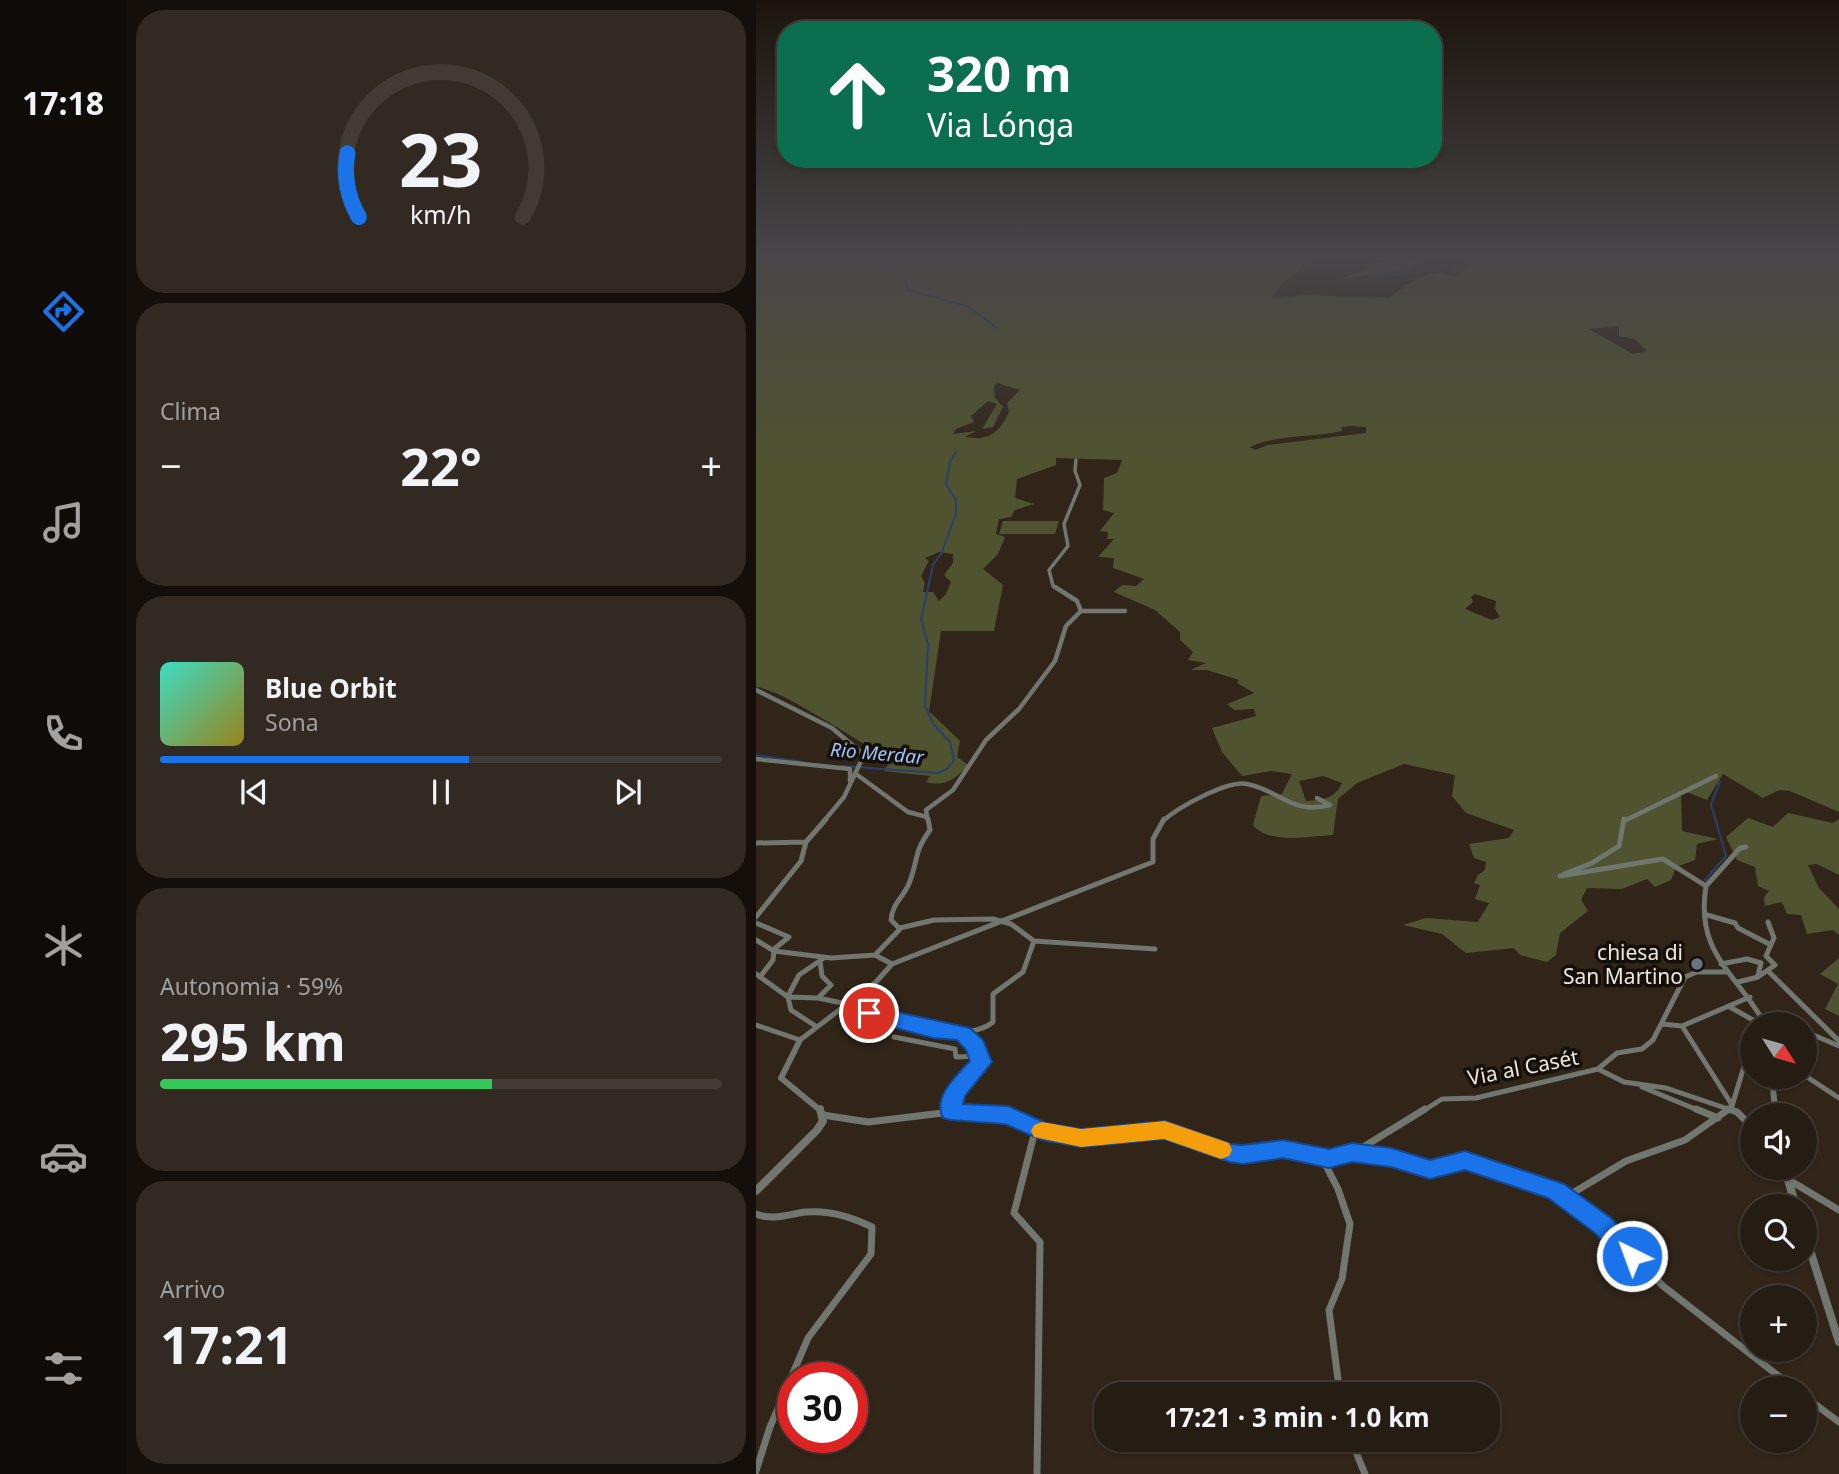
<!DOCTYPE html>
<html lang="it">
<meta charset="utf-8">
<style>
:root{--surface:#251c14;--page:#312922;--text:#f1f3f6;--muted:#a3a1a0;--line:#423a34;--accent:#1a73e8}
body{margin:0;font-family:"Noto Sans",sans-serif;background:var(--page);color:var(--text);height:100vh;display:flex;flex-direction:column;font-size:26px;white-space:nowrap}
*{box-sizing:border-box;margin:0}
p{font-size:23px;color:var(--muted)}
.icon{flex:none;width:38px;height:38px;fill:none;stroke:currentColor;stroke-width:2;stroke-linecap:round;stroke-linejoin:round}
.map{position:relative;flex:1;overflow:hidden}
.panel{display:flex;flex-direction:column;gap:10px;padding:10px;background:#140f0b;width:630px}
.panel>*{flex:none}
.top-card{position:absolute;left:21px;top:21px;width:665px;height:147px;border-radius:28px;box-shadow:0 2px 5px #0004,0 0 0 2px var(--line);background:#0b6e4f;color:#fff;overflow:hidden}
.needle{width:46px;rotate:127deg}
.controls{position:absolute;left:984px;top:1012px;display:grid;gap:14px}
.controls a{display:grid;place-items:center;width:77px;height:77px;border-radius:50%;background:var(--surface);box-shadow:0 2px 5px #0004,0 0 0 2px var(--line);font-size:35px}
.speed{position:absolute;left:21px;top:1362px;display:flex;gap:14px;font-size:35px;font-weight:700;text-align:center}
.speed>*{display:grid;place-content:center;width:91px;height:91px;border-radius:50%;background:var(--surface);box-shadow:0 2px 5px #0004,0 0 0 2px var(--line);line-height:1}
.speed .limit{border:10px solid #d22;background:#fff;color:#111}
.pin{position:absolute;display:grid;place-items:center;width:60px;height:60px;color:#fff;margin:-30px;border:4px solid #fff;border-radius:50%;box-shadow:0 2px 7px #0007}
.me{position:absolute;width:77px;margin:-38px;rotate:318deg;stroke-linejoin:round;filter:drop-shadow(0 0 5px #0008)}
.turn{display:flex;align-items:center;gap:24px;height:147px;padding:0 35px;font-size:32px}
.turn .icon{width:91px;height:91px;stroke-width:2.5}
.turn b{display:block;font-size:49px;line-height:60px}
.big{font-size:52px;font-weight:700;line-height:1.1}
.panel .card{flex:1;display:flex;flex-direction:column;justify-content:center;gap:10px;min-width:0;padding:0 24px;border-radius:28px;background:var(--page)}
.panel .dial{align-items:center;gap:0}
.dial svg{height:182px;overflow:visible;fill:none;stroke:var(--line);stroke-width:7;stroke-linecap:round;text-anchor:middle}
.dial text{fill:var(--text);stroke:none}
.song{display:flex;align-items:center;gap:21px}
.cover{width:84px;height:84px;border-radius:10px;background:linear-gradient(135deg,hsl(170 70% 55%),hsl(50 70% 35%))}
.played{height:7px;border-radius:4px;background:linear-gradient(90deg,var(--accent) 55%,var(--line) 55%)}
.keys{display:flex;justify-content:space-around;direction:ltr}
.heat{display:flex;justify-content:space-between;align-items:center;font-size:38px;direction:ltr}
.charge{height:10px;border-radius:5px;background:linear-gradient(90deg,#34c759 59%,var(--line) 0)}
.trip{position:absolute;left:338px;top:1382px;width:406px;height:70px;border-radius:28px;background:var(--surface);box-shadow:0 2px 5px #0004,0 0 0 2px var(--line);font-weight:700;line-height:70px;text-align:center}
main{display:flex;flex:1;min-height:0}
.tabs{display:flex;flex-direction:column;width:126px;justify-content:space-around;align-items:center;background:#0f0b08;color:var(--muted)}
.tabs .icon{width:49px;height:49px}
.tabs .current{color:var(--accent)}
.tabs b{font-size:32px;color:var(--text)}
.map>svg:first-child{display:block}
.green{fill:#50532f;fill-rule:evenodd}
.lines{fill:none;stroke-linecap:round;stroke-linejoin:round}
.stream{stroke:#27416e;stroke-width:2}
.minor-far3{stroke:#71766f;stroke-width:3.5}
.minor-far2{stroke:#71766f;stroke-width:4.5}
.minor-far1{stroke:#71766f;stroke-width:5}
.minor{stroke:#71766f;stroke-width:7}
.tertiary-far1{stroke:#71766f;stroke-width:6}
.tertiary{stroke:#71766f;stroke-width:8}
.route{fill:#1a73e8;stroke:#114b97;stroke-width:2}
.slow{fill:#f59e0b}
.worship-dot{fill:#6b7280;stroke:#150f0a;stroke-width:2.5}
.labels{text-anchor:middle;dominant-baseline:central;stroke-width:7;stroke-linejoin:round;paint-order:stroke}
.water-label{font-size:19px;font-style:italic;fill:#a1c3fe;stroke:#150f0a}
.near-poi-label{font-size:21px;fill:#eee6de;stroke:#150f0a;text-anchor:end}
.near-street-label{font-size:21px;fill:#eee6de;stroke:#150f0a}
</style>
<main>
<nav class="tabs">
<b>17:18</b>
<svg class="icon current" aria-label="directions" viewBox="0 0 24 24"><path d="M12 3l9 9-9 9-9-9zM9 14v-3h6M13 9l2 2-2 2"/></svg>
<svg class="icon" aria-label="music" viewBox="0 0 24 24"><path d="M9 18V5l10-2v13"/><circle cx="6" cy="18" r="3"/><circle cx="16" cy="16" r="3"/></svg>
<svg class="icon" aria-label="phone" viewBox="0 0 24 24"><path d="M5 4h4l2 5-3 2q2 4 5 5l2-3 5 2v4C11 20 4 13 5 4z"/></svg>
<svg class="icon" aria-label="climate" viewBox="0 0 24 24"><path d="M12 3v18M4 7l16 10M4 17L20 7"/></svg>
<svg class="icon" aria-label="car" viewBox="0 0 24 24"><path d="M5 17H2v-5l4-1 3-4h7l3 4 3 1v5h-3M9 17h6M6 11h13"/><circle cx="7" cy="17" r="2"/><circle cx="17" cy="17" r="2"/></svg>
<svg class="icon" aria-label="filters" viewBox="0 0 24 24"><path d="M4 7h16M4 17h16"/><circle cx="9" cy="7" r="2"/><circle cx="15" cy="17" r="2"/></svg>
</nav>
<section class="panel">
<div class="card dial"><svg viewBox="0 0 100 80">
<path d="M14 69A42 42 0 1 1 86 69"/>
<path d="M14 69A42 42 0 0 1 9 41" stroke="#1a73e8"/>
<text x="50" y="56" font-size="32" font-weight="700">23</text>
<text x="50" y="72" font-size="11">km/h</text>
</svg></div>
<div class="card"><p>Clima</p>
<div class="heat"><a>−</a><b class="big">22°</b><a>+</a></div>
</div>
<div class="card">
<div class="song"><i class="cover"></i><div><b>Blue Orbit</b><p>Sona</p></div></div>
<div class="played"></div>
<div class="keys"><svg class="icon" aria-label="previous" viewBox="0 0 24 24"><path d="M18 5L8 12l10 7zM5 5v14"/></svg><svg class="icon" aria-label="pause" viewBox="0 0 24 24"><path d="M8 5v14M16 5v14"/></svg><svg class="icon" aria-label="next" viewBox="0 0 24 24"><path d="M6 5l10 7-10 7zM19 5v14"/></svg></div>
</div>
<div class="card"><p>Autonomia · 59%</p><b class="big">295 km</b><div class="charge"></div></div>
<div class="card"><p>Arrivo</p><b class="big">17:21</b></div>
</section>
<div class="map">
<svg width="1083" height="1474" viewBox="0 0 1083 1474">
<rect width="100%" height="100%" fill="#31251a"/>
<path class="green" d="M0,256H522L521,262L529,256H587L547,263C544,275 525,280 516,298L550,295L634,298L643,290L652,288L646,287L673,274L686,272L699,277L704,273L697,270L711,268L716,263L693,259L694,256H1083V812L1034,791L1023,790L1007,798L967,774L951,800L925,790L926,831L962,839L941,844L939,860L920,867L915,880L899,887L891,879L866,889L831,888L825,900L832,911L804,933L800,955L791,962L764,955L758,948L710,953L686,934L647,925L670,918L722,922L733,903L719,899L724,885L718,883L722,875L729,870L730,862L718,858L713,844L753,838L758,830L710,813L696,796L699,775L648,764L601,783L582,799L577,835C555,836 512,845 497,825L505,796L526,794L536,774L515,771L486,776L466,752L456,728L500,716L498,709L478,710L471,704L498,693L481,683L483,680L451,670H435L450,663L432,660L437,652L424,640V632L399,610L358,592L366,585L380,586L388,579L357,568L358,558L342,557L358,539H351L352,532L344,531L358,513L347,510L348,478L361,473L366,460L300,458V465L261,479L259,498L278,504L259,510L255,517L243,519L240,534L249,537L242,554L227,569L247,585L238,631H185L173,711L204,741L201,757L212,765C200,779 189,787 170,782L174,776L128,771L135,759C102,743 29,690 0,687ZM863,326V336L879,339L891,351L877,354L833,329ZM241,383L264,390L251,403L253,412C243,434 232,441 209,437L220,431L197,434L200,429L218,422L215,416L232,401L241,404L226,429L237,427L247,407L239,398L238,387ZM594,426L610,427V433L512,445L499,450L494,447C522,434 556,438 586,431L585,427ZM183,552L197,554V563L188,575L195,582L190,594L183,601L177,592H167L169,583L165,576L173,561L169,558ZM719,594L740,601L739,609L744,617L736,620L709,609L717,602L715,597ZM567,776L586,783C579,799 566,800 550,801L543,781Z
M652,256V259L665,262L651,266L657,268C632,272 610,275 584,279L609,270L608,264L631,261L610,259Z
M247,521H303L299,534H243Z
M1032,813L1077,823L1083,819V875L1061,864L1052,865L1063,888L1083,909V935L1077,930L1051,934L1045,915L1031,914L1026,902L1009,906L1008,897L1013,891L1002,886L999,867L981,860L970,837L992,818L1017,827Z
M1083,958V1016L1069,1009L1082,984L1064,974Z"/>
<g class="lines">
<path class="stream" d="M137,256L135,262L142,276L151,283V290L211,306L241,328
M619,276L678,270
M0,755L46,762
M86,766L182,773L191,769L198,760L194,742L178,725L169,706L172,644L165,619L177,565L185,554L200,514V500L190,484L194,462L201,451
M949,880L970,856L955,804L964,782"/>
<path class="minor-far3" d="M302,589L297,586L293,570L312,546L308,524L324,485L319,471L320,460"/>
<path class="minor-far2" d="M325,611H369
M0,690L76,728L108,755L88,797L68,821
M0,759L94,769V781
M100,774L152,812L171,817
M172,821L170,810L197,790L230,740L263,709L299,661L310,626L325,611L321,601L299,587
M407,821C422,807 472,780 491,784C525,791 536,815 574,805L561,798
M868,821L960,776"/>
<path class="minor-far1" d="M0,843L50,842
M808,874L836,863L863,846L868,819
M804,876L907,859L950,886C939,954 980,972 1009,1024
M950,886L984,848L990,847
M951,915L979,923L982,928L1013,944
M0,917L45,861L50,842L70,819
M0,923L33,937L17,950
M144,928L178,920L237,919L255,924L278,941L399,949
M0,940L18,951
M18,951L75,958L119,955
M136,964L119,955L144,929L135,920C136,903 149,896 154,881C163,857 157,854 174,830L172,819
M965,964L991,959L1005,963L1002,975
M1013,972L1083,1041
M0,974L32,997L35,1010L61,1027
M4,977L17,960L18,951
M982,982L1002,977L1019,965L1010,956L1018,938L1012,922
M32,996L43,975L68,958
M32,997L62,998L91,1004
M63,997L75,985L66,976L64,961
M88,1007C125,1017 205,1048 237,1022V994L267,972L278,941
M974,1007L1004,1024
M906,1024L926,1026L994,997
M0,1025L44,1040L120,982L136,964L397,862V839L408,819
M926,1026L976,1105
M1048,1031L1083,1046
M138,1037L199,1049L200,1057L224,1056
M842,1069L868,1082L910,1088L978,1111
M1048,1075L1083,1098
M886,1087L944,1111
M195,1111L199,1093L225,1062L219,1046L207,1034
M667,1111L686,1099L720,1098L842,1069L861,1053L886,1049L897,1040L929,977L941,972H971
M971,1111L976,1106L989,1063L996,1052"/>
<path class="minor" d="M940,1109L962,1118
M972,1109L981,1112L996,1127
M195,1112L196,1109
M67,1115L112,1122L195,1112L252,1115L303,1136L348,1137L409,1130L474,1153L527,1149L579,1159L604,1149L669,1109
M280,1127L258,1213L284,1242L281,1474
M598,1153L635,1158L674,1169L709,1160L800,1191L847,1225L907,1286L1038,1388
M566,1158L582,1189L594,1224L586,1279L573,1310L584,1395
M1033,1180L1083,1210
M810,1197L870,1161L929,1140L973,1109
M0,1214C17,1221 33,1214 50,1212C72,1210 96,1217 116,1227L115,1254L52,1338L14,1427L0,1471
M1048,1396L1083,1422
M595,1440L609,1474"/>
<path class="tertiary-far1" d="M44,1040L25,1078L65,1111
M1016,1076L1019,1111"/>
<path class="tertiary" d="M1019,1109V1115
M1028,1167L1040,1206
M0,1191L61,1130L67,1121L64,1109
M1048,1231L1083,1342"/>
</g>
<linearGradient id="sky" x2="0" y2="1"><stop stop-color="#1b140e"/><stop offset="0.55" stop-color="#484649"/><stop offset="1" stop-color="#484649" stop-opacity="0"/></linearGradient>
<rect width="1083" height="463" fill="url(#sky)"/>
<path class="route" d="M113,1006L214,1028L227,1040L236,1062L209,1096L207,1104L252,1106L290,1123L325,1129L409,1121L474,1144L487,1145L527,1140L573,1149L596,1143L635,1148L674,1160L709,1151L808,1184L855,1218L888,1256L884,1264L876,1267L868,1264L839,1233L792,1198L709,1170L674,1179L635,1167L596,1162L573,1168L527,1158L487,1164L474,1162L408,1139L325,1147L286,1140L249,1124L195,1120L187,1118C176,1097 201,1075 214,1061L210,1050L201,1040L177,1038L106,1019L103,1013L106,1008Z"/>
<path class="slow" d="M409,1121L473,1143L476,1150L473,1156L465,1159L408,1139L325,1147L278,1137L275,1131L278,1125L286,1122L325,1129Z"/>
<circle class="worship-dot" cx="941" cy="964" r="7"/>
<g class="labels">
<g class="water-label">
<text transform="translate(121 753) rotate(5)">Rio Merdar</text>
</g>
<g class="near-poi-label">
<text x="927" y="952">chiesa di<tspan x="927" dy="24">San Martino</tspan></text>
</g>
<g class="near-street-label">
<text transform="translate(767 1067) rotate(-11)">Via al Casét</text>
</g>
</g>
</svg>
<div class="controls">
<a><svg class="needle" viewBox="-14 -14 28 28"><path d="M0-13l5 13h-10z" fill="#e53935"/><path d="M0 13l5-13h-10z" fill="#a3a1a0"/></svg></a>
<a><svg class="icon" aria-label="sound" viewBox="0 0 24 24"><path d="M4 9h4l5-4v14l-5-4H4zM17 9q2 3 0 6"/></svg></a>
<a><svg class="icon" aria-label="search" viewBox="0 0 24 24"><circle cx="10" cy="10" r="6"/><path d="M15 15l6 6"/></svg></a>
<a>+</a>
<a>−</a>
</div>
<div class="speed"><div class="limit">30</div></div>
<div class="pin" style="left:113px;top:1013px;background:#d93025"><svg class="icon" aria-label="arrive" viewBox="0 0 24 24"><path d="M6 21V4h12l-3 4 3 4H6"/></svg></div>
<svg class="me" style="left:876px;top:1256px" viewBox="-20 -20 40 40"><circle r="17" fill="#1a73e8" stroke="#fff" stroke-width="3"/><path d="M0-11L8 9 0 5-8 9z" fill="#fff"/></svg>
<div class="trip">17:21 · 3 min · 1.0 km</div>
<div class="top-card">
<div class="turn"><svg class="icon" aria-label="ahead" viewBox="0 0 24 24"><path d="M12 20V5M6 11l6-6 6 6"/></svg><div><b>320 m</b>Via Lónga</div></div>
</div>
</div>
</main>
